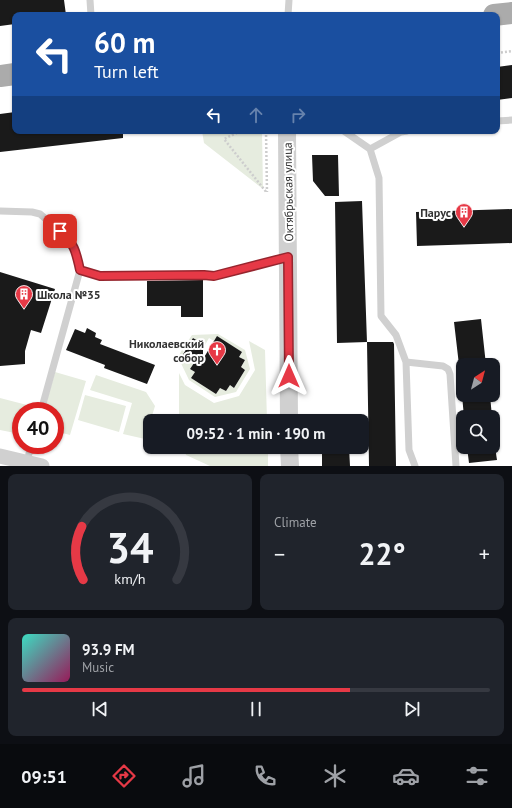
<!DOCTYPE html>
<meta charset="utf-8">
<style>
:root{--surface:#171b24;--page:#20242c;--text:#f1f3f6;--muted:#9ea1a6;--line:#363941;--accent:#e63946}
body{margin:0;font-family:"PT Sans",sans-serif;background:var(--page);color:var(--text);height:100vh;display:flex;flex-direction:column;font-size:15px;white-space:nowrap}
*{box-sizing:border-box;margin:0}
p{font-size:13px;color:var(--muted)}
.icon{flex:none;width:22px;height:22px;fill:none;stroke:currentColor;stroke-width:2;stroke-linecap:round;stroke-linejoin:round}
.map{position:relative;height:466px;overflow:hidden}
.sheet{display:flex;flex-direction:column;gap:8px;padding:8px;background:#0d0f14;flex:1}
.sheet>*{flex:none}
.banner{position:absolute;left:12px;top:12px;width:488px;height:122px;border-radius:8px;box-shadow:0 1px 3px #0004;background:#1a4fa0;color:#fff;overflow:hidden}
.needle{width:26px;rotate:36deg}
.fabs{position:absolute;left:456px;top:358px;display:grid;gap:8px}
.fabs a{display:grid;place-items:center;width:44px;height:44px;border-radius:8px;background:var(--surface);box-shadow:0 1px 3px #0004;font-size:20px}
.speed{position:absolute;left:12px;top:402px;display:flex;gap:8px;font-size:20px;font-weight:700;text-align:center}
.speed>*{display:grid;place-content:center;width:52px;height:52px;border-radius:50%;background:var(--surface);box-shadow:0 1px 3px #0004;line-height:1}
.speed .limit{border:6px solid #d22;background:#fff;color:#111}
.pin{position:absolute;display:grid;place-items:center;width:34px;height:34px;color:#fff;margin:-17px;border-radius:8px;box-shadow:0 2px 6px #0006}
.me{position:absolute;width:44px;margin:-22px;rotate:0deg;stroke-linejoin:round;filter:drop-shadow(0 0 3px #0008)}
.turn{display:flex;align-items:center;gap:14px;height:84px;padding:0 16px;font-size:18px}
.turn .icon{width:52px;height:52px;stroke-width:2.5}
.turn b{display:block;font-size:28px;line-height:34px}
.lanes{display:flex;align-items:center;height:38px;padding:0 16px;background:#0003;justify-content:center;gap:20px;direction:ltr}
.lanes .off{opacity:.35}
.big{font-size:30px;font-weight:800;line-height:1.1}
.sheet .tile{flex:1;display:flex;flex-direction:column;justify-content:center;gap:6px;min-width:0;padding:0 14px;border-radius:8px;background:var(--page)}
.sheet .dial{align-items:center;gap:0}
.dial svg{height:104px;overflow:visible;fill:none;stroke:var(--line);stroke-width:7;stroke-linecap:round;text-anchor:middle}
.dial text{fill:var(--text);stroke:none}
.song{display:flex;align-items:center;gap:12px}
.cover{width:48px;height:48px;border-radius:6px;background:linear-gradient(135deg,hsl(170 70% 55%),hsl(330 70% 35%))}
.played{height:4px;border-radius:2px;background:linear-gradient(90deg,var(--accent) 70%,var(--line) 70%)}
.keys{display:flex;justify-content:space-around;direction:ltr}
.heat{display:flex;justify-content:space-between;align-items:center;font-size:22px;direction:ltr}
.sheet .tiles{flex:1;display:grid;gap:8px;grid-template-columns:1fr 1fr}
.tile:last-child{grid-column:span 2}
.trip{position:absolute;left:143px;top:414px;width:226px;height:40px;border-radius:8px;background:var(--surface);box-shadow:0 1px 3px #0004;font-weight:800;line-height:40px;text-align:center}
.tab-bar{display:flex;height:64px;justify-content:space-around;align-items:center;background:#090b0e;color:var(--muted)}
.tab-bar .icon{width:28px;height:28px}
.tab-bar .active{color:var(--accent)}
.tab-bar b{font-size:18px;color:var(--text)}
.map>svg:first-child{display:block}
.green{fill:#e6ecdf}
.building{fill:#1a1a1a}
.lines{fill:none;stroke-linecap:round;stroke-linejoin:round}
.path{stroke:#cdcdcd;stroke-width:2.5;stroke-dasharray:2 2;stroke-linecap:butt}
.service{stroke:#d0d0d0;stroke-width:7}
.minor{stroke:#d0d0d0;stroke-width:15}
.tertiary{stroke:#d0d0d0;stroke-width:18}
.primary{stroke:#ababab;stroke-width:22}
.route-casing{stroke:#96252e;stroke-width:10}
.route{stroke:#e63946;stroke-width:7}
.labels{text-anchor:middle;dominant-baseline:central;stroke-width:4;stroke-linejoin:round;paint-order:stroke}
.street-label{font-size:12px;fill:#333;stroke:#fff}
.poi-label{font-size:12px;font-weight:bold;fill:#333;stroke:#fff;text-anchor:end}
</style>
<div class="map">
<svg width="512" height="466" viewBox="0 0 512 466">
<rect width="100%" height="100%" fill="#fff"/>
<path class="green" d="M202,131H262L263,189L204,143Z
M218,334L245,350L250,369L236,392L215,397L189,380L178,357L182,350L184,352L182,356L194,363L190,369L195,372L191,378L216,394L220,388L226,391L230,385L234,388L245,370L241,367L245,360L239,357L242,352L217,337L214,341L209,338L205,345L193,338L190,342L188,341L192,335Z
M249,341L265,350L267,421H179V373L185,385L214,403L239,396L255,370Z
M55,372L86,381L70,435L55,431V411H44Z
M96,375L146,392L155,406L145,439L123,434L132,403L90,390Z
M85,395L126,406L119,432L78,420Z
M0,398L27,405L25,411H21L20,434L0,430Z
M184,447H268V466H210L186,455Z"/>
<path class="building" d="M0,0H64L66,15H15V24L0,26Z
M512,65V98L497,100V67Z
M15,112V131H123V138L0,152V114Z
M312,155H338L339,196H325L313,181Z
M362,201L367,342L337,343L335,202Z
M512,209V243L417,246L416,212Z
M0,272L55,289L41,333L31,330L25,351V364L0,366Z
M203,280V317H181V306H147V281Z
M481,319L486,365H459L454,322Z
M87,328L96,333L95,337L102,340L100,344L155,365L147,384L104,368L105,365L66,350L75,329L85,333Z
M217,336L242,352L239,357L245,360L241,367L245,370L234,388L230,385L226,391L220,388L216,394L191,378L195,372L190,369L194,363L182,356L193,338L203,344V359Z
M367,342H393L394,344L396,466H369Z
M462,395H490L492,417H464Z
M322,447H349L350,466H322Z
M467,447H495L497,460L469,463Z"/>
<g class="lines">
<path class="path" d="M497,53L512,51
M241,131L224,139L267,193
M266,131L267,192"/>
<path class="service" d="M90,0L91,15
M288,15L289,0
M497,121L512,120
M344,131L370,149L401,132L407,131
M370,149L379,178L381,316L396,335L406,362L443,366L448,369L450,374L456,466
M0,211L32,212L40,214L69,239L76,252L80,270L41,411
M80,270L100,276L204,275L214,276L288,257
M406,362L409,450L415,466
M27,462L31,445"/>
<path class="minor" d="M0,456L42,466"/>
<path class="tertiary" d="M287,131L289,421
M289,447L290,466"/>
<path class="primary" d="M494,15L512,13
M0,76L15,74"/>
</g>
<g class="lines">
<g class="route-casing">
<path id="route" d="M60,231C74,243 76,251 80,270L100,276L204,275L214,276L288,257L289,376"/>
</g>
<use href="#route" class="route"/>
</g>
<defs>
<g id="building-pin" transform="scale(0.9)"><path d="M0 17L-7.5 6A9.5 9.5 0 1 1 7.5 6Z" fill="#e63946" stroke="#fff"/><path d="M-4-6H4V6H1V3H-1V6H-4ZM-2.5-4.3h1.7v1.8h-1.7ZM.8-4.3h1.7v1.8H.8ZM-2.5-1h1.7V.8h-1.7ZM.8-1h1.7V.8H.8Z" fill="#fff"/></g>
<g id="church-pin" transform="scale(0.9)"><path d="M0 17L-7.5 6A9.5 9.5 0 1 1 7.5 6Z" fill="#e63946" stroke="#fff"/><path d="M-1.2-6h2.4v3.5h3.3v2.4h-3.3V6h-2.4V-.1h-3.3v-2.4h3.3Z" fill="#fff"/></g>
</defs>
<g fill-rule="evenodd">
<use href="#building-pin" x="464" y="212"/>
<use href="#building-pin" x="24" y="294"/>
<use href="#church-pin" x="217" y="350"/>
</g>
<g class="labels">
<g class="street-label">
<text transform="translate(288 192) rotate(-91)">Октябрьская улица</text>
</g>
<g class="poi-label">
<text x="451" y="212">Парус</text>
<text x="37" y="294" text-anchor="start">Школа №35</text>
<text x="204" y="343">Николаевский<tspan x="204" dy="14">собор</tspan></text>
</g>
</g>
</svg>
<div class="fabs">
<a><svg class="needle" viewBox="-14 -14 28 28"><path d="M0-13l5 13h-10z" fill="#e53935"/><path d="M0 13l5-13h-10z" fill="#9ea1a6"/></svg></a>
<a><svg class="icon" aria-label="search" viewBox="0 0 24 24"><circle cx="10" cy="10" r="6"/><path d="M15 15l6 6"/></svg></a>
</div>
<div class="speed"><div class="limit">40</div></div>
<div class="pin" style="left:60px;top:231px;background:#d93025"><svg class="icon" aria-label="arrive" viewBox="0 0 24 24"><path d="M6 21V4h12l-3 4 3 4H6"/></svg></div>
<svg class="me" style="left:289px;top:376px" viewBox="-20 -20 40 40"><path d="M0-17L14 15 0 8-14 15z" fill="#e63946" stroke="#fff" stroke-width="4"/></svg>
<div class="trip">09:52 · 1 min · 190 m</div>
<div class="banner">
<div class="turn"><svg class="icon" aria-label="left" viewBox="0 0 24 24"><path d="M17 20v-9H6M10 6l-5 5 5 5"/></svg><div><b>60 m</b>Turn left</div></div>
<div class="lanes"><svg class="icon" aria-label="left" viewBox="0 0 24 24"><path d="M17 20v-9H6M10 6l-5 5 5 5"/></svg><svg class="icon off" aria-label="ahead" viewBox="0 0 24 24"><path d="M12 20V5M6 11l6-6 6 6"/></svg><svg class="icon off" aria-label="right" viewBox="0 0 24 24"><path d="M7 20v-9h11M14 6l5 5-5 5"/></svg></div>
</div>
</div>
<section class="sheet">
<div class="tiles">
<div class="tile dial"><svg viewBox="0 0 100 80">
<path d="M14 69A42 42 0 1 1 86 69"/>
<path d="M14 69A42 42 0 0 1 13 28" stroke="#e63946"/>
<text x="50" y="56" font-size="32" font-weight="700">34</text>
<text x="50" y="72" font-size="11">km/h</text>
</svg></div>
<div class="tile"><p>Climate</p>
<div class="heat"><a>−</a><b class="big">22°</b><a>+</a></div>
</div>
<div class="tile">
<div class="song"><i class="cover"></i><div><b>93.9 FM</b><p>Music</p></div></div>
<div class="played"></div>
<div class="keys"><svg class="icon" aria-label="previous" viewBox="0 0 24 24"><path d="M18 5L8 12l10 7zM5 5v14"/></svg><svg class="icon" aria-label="pause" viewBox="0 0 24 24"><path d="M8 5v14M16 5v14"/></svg><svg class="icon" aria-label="next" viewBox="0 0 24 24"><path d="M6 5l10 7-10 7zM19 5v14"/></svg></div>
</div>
</div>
</section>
<nav class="tab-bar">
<b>09:51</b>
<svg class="icon active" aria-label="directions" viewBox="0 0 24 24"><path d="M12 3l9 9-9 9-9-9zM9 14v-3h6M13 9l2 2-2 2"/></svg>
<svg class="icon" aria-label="music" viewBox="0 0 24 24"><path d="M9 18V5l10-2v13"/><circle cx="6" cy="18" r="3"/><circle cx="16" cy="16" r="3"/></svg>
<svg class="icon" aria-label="phone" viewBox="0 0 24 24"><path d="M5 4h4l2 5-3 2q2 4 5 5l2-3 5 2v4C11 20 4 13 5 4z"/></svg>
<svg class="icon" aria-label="climate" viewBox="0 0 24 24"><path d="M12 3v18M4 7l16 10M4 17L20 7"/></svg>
<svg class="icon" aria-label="car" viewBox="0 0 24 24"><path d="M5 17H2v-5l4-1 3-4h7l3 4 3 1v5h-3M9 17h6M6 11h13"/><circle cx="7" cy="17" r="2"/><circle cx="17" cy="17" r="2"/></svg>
<svg class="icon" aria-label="filters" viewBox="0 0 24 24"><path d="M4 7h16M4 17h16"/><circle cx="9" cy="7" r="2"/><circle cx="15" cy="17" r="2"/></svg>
</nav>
